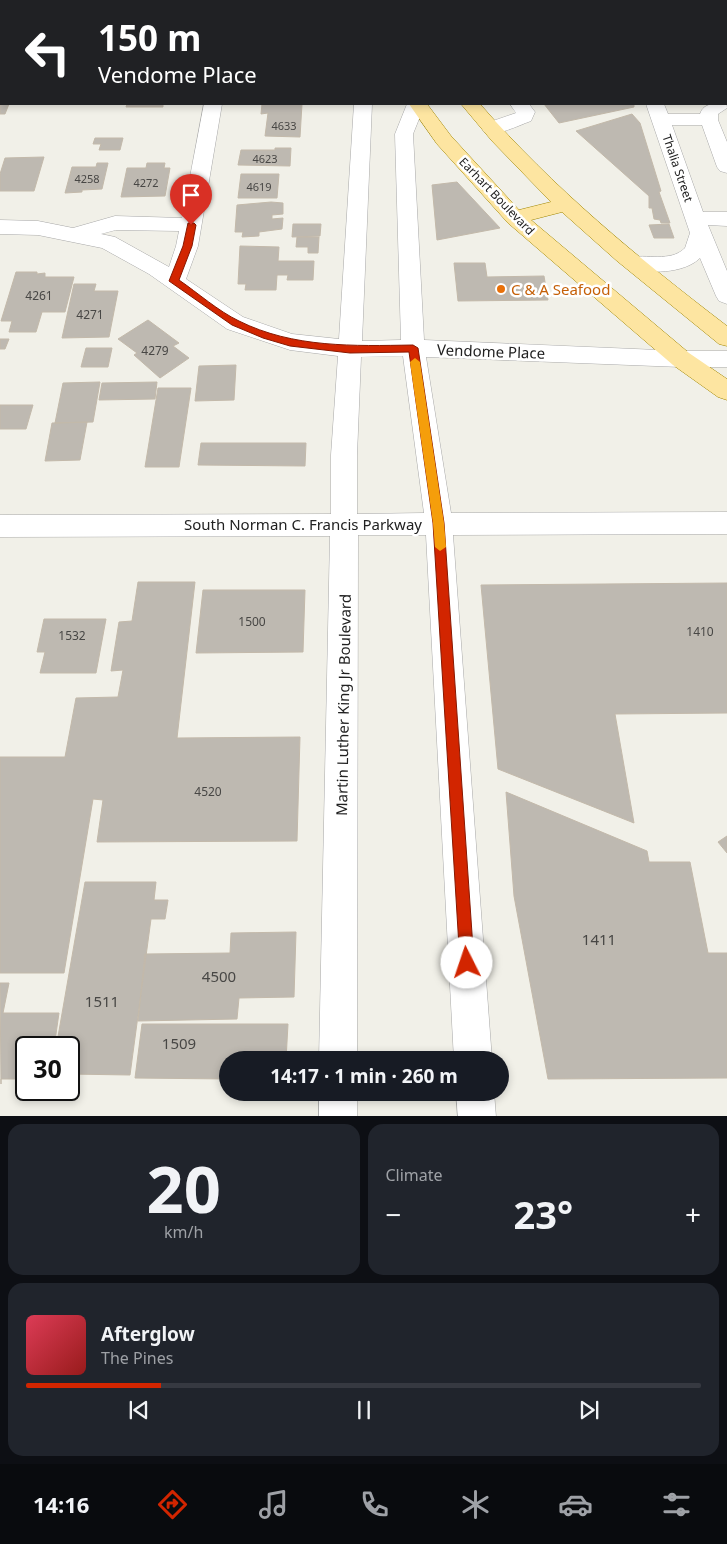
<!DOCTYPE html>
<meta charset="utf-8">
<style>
:root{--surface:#171b24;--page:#20242c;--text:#f1f3f6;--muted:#9ea1a6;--line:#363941;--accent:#d22500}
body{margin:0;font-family:"Noto Sans",sans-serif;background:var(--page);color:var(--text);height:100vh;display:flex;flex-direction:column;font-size:19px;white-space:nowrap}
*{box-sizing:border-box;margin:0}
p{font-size:16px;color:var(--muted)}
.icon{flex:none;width:28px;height:28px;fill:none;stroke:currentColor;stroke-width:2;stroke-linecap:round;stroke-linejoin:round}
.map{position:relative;height:1116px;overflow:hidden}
.details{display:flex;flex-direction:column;gap:8px;padding:8px;background:#0d0f14;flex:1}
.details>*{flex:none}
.hud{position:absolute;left:0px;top:0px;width:728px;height:105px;box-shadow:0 2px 8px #0003;background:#202124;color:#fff;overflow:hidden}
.speed{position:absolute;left:15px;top:1036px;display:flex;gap:10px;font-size:25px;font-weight:700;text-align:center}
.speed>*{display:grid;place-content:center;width:65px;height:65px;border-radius:50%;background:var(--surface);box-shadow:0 2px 8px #0003;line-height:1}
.speed .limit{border:2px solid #111;border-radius:8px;background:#fff;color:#111}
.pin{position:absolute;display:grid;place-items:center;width:42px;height:42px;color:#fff;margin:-51px -21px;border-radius:50% 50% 50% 0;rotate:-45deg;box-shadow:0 0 5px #0007}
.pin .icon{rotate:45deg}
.me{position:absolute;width:55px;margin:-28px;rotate:356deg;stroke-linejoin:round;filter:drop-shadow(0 0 4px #0008)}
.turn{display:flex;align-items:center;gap:18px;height:105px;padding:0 15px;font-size:22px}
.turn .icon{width:65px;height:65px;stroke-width:2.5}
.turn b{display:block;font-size:35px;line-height:42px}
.big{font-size:38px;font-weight:700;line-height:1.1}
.details .card{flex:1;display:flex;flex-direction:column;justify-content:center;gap:8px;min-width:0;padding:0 18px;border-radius:15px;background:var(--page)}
.details .dial{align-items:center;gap:0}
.dial b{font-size:65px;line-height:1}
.song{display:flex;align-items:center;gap:15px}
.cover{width:60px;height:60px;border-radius:8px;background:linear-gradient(135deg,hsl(350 70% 55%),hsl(0 70% 35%))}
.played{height:5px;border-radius:2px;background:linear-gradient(90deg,var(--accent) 20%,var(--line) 20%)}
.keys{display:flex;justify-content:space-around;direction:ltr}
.heat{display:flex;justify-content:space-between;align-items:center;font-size:28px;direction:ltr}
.details .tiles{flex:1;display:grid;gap:8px;grid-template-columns:1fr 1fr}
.card:last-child{grid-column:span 2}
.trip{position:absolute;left:219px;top:1051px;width:290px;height:50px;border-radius:25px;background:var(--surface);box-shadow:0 2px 8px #0003;font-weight:700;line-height:50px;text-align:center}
.menu{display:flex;height:80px;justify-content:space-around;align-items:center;background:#090b0e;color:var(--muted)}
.menu .icon{width:35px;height:35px}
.menu .selected{color:var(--accent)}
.menu b{font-size:22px;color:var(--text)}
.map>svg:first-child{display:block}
.building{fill:#beb9b1;stroke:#c3b9aa}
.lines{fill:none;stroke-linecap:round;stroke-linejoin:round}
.minor-casing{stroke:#a8a8a8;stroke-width:1}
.major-casing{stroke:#9e8500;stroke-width:1}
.minor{fill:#fff;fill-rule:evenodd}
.major{fill:#fde5a1;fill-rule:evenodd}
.route{fill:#d22500;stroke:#881800}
.slow{fill:#f59e0b}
.food-dot{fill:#e8710a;stroke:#fff;stroke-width:2}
.labels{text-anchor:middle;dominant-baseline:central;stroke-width:5;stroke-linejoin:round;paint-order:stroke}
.far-number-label{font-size:11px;fill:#484745}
.far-street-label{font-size:12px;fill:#212121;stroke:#fff}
.number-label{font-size:12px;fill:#484745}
.food-label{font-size:15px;fill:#c56008;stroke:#fff;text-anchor:start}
.street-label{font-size:15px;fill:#212121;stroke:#fff}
.near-number-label{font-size:15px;fill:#484745}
</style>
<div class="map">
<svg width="727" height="1117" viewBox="0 0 727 1117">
<rect width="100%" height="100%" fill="#f1f0e8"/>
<path class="building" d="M254,0H324L325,1H257Z
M0,99L1,104H9L5,114H0Z
M120,104H163V107H126L127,104Z
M262,104H302L300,137L265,136L268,113L261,114Z
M544,104H634V107L559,123Z
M632,114L640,123L661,191L659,192L670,223H661L660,220L654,219L652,208H649V196L576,131Z
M95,138H123L120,150H99L101,144H93Z
M275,148H291L290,166L238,165L241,150H275Z
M44,157L34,191H0V174L5,158Z
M97,163H108L102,189L82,190V192L65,193L72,167H96Z
M147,163H165L164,168H170L165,196L121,197L127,168H146Z
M241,174H279L277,198H238Z
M457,182L500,228L437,240L432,185Z
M271,202L283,203V214L272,215V219L283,218L282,229L259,232V236L242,237L243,232H235L237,205Z
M293,224H321L320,236L292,237Z
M669,224L674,238H654L649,225Z
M297,237H319L318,253H308V247H296Z
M240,246L279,247L278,261H314L313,280H287L288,275H277L276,290H245L246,284H238Z
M454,263H485L487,277L544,276L548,300L458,301Z
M16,272H37V274L45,273V277H74L65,312H42L36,332H9L12,321H1Z
M74,284H96L94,291H118L109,337L62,338Z
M148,320L179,343L173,346L189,358L160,378L134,355L137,353L118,339Z
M0,339H9L5,349H0Z
M86,348H112L108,367H81Z
M236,365L234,400L195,401L199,366Z
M100,382L93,422L55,423L63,383Z
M157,382L155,399L99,400L102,383Z
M158,388H191L179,467H145Z
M0,405H33L26,429H0Z
M87,422L80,460L45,461L52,423Z
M201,443H306L305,466L198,465Z
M138,582H195L177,738L300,737L297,841L97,842L103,800L93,799L64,973H0V757H65L76,698L118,697L123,670L111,671L119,622L132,621Z
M727,583V713L615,714L634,823L498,769L481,585Z
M203,590H305L303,652L196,653Z
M44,619H106L96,673H40L45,652H37Z
M506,792L647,851L649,862H690L708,953H727V1078L548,1079L514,896Z
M727,836V853L718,842Z
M85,882H156L154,900H168L165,919H151L130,1075L69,1074V1048H56Z
M296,932L294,997L239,998L237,1019L138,1021L145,954L230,953L231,933Z
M0,983H9L3,1013H59L54,1048H26V1079H1V1084Z
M142,1024H288L286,1060H228V1079L135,1078Z"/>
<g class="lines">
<g class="minor-casing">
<path id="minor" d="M441,0H457V1H441Z
M556,0H573L574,1H557Z
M726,18H727V28H726Z
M0,27H1V37H0Z
M726,100L727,108L718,114V120L727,142V173L720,171L717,167L702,125H672L703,212H727V226L708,225L727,271V304L719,301L716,296L700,258C684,274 648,274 627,268L624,263L627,258C647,253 670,263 685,248L690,233L646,104H664L668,114H700C704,102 715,104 726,104Z
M204,104H222L198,246L186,279L243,317L292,334L339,339L354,104H372L362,341L401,340L395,134L407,104H425L413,134L424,340L681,351H727V367H681L426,357L451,513L727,512V534L453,535L492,1060H454L426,535H358L357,1060H319L330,536L0,537V515L331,514V455L338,356L290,350L227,329L149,274L102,248L38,235L0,234V220L38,221L73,228L115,216L182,218ZM116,230L179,231L176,246L169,267L115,237L101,234ZM403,356L424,513L357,514V455L361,357Z
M510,104H529L535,112L531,121C517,126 499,136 484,132L482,128L484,124L516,113Z
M319,1092H357V1117H319Z
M456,1092H494L496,1117H458Z"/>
</g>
<g class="major-casing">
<path id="major" d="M360,0H376L377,1H361Z
M401,0H417V1H401Z
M409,104H427L451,136L519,210L551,202L492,141L461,104H480C553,188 638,258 727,326V346L719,344L617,261L562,212L531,220L689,353L727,379V400L718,397L673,365L508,223L437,144Z"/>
</g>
<use href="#minor" class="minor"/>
<use href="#major" class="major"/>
</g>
<path class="route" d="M188,223H194L196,225L192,246L179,280C198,293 218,311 239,321C293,348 354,346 413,345L418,348L444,523L474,963L472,968L467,970L462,968L460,963L433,523L409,352L350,353L290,346L263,338L232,325L169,281L183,246Z"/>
<path class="slow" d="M415,358L420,362L444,523L446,547L440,551L435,547L433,523L410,362Z"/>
<circle class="food-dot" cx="501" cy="289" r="5"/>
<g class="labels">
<g class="far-number-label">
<text x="284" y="125">4633</text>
<text x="265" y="158">4623</text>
<text x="87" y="178">4258</text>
<text x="146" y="182">4272</text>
<text x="259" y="186">4619</text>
</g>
<g class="far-street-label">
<text transform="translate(678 168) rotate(71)">Thalia Street</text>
<text transform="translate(497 196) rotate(46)">Earhart Boulevard</text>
</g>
<g class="number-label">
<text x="39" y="295">4261</text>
<text x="90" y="314">4271</text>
<text x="155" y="350">4279</text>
<text x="252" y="621">1500</text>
<text x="700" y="631">1410</text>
<text x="72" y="635">1532</text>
<text x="208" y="791">4520</text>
</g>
<g class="food-label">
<text x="511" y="289">C &amp; A Seafood</text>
</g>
<g class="street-label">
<text transform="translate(491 351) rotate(2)">Vendome Place</text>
<text x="303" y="524">South Norman C. Francis Parkway</text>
<text transform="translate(343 705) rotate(-89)">Martin Luther King Jr Boulevard</text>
</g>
<g class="near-number-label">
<text x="599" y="939">1411</text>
<text x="219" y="976">4500</text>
<text x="102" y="1001">1511</text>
<text x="179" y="1043">1509</text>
</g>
</g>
</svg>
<div class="speed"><div class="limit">30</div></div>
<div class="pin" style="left:191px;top:225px;background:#d93025"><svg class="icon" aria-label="arrive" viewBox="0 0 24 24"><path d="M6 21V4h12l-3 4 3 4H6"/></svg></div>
<svg class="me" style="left:467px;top:963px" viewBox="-20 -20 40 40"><circle r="19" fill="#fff"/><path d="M0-13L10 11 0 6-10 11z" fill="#d22500"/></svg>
<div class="trip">14:17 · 1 min · 260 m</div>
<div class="hud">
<div class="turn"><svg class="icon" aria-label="left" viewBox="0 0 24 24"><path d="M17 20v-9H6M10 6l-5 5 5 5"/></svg><div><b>150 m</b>Vendome Place</div></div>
</div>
</div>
<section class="details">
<div class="tiles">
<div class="card dial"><b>20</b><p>km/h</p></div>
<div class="card"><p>Climate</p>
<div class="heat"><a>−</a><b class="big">23°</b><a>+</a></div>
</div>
<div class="card">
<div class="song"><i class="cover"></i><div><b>Afterglow</b><p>The Pines</p></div></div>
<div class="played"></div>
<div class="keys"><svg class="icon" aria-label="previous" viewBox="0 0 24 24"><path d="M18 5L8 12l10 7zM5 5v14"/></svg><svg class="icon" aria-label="pause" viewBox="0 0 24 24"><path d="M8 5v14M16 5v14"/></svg><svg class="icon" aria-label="next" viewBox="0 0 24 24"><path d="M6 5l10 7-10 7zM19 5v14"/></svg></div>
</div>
</div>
</section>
<nav class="menu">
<b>14:16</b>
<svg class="icon selected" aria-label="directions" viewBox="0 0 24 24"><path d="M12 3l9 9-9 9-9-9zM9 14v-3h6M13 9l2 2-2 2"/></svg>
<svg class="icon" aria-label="music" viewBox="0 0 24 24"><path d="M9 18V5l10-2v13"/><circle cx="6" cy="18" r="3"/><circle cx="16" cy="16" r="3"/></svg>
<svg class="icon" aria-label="phone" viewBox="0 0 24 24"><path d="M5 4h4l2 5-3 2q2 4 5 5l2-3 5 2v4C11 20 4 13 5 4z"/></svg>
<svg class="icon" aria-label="climate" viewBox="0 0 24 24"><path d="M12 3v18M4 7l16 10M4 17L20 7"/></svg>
<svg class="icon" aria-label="car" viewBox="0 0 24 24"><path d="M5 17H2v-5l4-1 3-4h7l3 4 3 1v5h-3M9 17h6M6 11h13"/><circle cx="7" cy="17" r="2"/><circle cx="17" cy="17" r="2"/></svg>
<svg class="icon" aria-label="filters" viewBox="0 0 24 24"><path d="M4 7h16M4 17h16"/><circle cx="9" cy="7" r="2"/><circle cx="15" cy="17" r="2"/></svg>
</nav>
